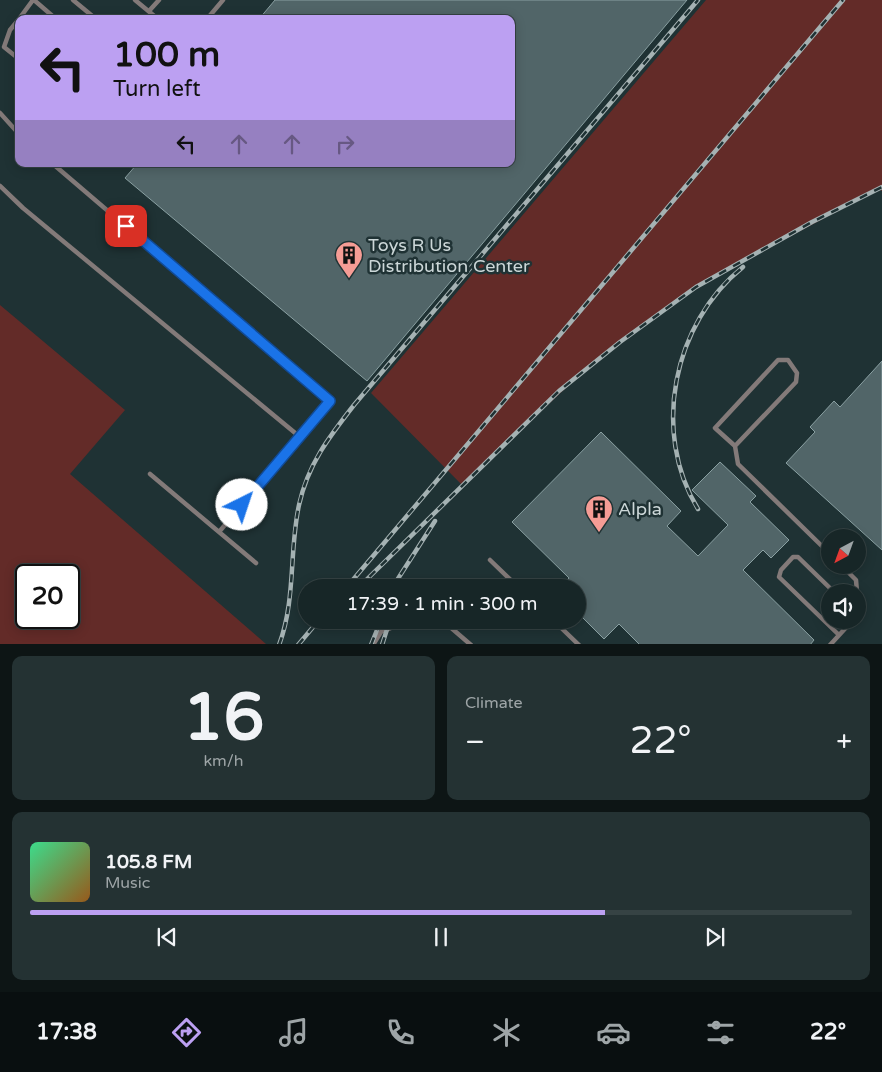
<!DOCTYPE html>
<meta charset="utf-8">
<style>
:root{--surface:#172627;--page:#243233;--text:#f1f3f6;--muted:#9ea5a7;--line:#364344;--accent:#bca0f2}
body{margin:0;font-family:"Varela Round",sans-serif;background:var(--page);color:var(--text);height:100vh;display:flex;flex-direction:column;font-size:19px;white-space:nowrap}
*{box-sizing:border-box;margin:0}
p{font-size:16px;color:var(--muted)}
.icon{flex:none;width:28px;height:28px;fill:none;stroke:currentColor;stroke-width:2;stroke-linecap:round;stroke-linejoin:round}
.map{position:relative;height:644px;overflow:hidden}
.drawer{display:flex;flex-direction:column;gap:12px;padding:12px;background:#0d1515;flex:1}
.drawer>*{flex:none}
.hud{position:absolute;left:15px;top:15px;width:500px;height:152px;border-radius:10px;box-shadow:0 2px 12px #0003,0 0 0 1px var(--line);background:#bca0f2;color:#111;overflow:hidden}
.needle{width:32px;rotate:221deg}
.fabs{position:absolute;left:821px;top:529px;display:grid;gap:10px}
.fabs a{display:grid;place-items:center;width:45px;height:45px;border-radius:50%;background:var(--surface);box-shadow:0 2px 12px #0003,0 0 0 1px var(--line);font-size:25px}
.speed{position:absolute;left:15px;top:564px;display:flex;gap:10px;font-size:25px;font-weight:700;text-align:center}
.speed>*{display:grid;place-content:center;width:65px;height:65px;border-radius:50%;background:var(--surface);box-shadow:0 2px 12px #0003,0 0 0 1px var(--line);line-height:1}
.speed .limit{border:2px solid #111;border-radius:8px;background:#fff;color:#111}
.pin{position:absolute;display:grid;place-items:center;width:42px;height:42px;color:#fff;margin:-21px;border-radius:10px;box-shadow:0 2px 8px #0006}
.me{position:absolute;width:55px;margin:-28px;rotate:41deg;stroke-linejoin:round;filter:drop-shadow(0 0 4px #0008)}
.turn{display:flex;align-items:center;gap:18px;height:105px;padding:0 15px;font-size:22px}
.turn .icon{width:65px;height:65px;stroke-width:2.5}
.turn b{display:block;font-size:35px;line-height:42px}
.lanes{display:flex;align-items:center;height:48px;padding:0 15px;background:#0003;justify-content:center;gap:25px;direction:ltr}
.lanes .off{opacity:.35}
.big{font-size:38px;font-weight:600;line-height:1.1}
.drawer .widget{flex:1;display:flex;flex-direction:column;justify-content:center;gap:8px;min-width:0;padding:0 18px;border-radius:10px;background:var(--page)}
.drawer .dial{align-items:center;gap:0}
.dial b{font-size:65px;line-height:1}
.song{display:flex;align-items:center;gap:15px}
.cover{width:60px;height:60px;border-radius:8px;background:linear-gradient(135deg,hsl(150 70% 55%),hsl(30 70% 35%))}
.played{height:5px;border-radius:2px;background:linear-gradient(90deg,var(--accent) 70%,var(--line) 70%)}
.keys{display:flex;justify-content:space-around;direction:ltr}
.heat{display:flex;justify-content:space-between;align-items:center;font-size:28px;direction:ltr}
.drawer .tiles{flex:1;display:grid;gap:12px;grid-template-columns:1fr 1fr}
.widget:last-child{grid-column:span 2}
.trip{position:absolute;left:298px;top:579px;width:288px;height:50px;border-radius:25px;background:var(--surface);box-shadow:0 2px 12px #0003,0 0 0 1px var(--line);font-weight:600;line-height:50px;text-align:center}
.dock{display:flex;height:80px;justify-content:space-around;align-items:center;background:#090f10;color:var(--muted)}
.dock .icon{width:35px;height:35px}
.dock .selected{color:var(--accent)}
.dock b{font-size:22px;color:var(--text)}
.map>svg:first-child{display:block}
.green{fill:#632b28;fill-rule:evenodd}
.building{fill:#516568;stroke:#8aa0a2}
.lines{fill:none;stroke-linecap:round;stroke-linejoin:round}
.lane{stroke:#837a79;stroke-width:4.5}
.rail-casing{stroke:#a5b2b3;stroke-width:4.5}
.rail{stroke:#1f3234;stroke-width:2.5;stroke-dasharray:8;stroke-linecap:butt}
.route-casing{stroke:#114b97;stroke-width:12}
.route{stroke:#1a73e8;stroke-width:9}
.labels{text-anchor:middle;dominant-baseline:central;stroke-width:5;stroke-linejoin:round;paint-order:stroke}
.poi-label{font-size:18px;fill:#ccd7d8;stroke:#1f3234;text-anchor:start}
</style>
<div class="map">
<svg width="882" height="645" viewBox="0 0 882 645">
<rect width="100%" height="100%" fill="#1f3234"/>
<path class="green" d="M706,0H882V191L879,189L691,289L585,370L462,485L371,393Z
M0,305L125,410L70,474L266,644H0ZM26,575H69V618H26Z"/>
<path class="building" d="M275,0H687L367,381L125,178L137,164H511V19H259Z
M882,361V550L786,463L815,432L810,427L834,401L840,407Z
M601,432L681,511L667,526L698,556L728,525L692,490L720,462L756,496L750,502L789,540L771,558L763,550L743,570L814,640L810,645H640L619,624L604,639L576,611V588H560L569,578L512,522Z"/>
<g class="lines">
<path class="lane" d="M34,0L56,19
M73,0L96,19
M135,0L158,19
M149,11L159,0
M19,19L10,30L4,47L19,59
M19,19L33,0
M207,19L223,0
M0,113L19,134
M53,164L330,401L219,532L150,474
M0,186L23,208L300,437
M735,446L715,428L778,360H788L797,373L796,382L735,446L738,464L830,554
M219,532L256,563
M490,560L519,588
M841,565L856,580L857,592
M834,592L798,557H793L781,570L779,577L839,635
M858,597V612
M442,620L471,645
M553,620L579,645
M373,645L381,632L411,620
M830,645L853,620"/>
<g class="rail-casing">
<path id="rail" d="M698,509C651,432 673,323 743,267
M346,588L843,0
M358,588L559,391L620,342L696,287L812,222L882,187
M392,588L435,521
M279,645C296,600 289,551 299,505C308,464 329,437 354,405L698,0
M298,645L319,620
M371,645L381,620
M382,645L390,620"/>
</g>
<use href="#rail" class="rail"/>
</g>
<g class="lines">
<g class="route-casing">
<path id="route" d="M126,226L330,401L242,505"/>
</g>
<use href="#route" class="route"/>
</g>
<defs>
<g id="building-pin" transform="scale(1.4375)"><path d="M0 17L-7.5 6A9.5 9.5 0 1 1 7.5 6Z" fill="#f59c95" stroke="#1f3234"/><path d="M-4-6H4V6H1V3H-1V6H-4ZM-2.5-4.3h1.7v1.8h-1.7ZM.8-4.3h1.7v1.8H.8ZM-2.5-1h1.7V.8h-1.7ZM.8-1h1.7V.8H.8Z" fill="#111"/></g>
</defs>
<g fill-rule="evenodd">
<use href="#building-pin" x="349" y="255"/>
<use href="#building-pin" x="599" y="509"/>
</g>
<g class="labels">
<g class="poi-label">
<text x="368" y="245">Toys R Us<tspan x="368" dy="21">Distribution Center</tspan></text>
<text x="618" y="509">Alpla</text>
</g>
</g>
</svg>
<div class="fabs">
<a><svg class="needle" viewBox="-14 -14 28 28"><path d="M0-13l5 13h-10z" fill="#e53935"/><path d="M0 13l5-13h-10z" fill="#9ea5a7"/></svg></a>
<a><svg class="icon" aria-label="sound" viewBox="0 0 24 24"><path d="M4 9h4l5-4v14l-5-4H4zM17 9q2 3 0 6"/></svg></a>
</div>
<div class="speed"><div class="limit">20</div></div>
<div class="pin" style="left:126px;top:226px;background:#d93025"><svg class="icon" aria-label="arrive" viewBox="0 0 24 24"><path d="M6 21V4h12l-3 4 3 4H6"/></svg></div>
<svg class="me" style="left:242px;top:505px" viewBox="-20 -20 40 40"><circle r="19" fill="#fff"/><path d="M0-13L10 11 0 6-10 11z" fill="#1a73e8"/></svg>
<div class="trip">17:39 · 1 min · 300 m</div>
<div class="hud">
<div class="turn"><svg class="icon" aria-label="left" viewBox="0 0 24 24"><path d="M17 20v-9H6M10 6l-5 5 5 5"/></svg><div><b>100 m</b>Turn left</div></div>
<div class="lanes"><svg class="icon" aria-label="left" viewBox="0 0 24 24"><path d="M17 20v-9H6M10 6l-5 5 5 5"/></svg><svg class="icon off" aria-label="ahead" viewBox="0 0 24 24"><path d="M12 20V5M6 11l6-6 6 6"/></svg><svg class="icon off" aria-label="ahead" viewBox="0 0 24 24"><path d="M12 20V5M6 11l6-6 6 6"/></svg><svg class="icon off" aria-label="right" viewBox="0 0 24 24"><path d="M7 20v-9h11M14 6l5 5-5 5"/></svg></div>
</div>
</div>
<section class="drawer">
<div class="tiles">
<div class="widget dial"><b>16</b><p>km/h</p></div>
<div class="widget"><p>Climate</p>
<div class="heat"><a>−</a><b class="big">22°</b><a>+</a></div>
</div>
<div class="widget">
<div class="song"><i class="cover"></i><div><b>105.8 FM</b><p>Music</p></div></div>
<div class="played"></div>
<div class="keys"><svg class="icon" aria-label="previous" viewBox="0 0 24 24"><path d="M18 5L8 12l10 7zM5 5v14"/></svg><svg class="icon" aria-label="pause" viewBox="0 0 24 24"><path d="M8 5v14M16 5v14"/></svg><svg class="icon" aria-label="next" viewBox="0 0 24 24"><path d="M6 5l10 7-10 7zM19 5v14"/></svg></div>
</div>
</div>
</section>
<nav class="dock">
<b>17:38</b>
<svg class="icon selected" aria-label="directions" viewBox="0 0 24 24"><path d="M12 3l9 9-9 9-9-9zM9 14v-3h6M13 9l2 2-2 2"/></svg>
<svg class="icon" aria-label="music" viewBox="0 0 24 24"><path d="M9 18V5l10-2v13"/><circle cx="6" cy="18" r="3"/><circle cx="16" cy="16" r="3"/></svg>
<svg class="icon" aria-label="phone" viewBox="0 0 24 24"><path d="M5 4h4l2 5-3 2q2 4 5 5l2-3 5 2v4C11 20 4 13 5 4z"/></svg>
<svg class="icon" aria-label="climate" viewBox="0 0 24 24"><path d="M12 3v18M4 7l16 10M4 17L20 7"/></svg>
<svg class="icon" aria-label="car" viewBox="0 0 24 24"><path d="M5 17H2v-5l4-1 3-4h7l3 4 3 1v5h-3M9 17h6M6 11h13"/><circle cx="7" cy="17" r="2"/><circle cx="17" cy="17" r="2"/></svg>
<svg class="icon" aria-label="filters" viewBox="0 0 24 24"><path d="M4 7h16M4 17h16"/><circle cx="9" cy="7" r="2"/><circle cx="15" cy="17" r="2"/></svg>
<b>22°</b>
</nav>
